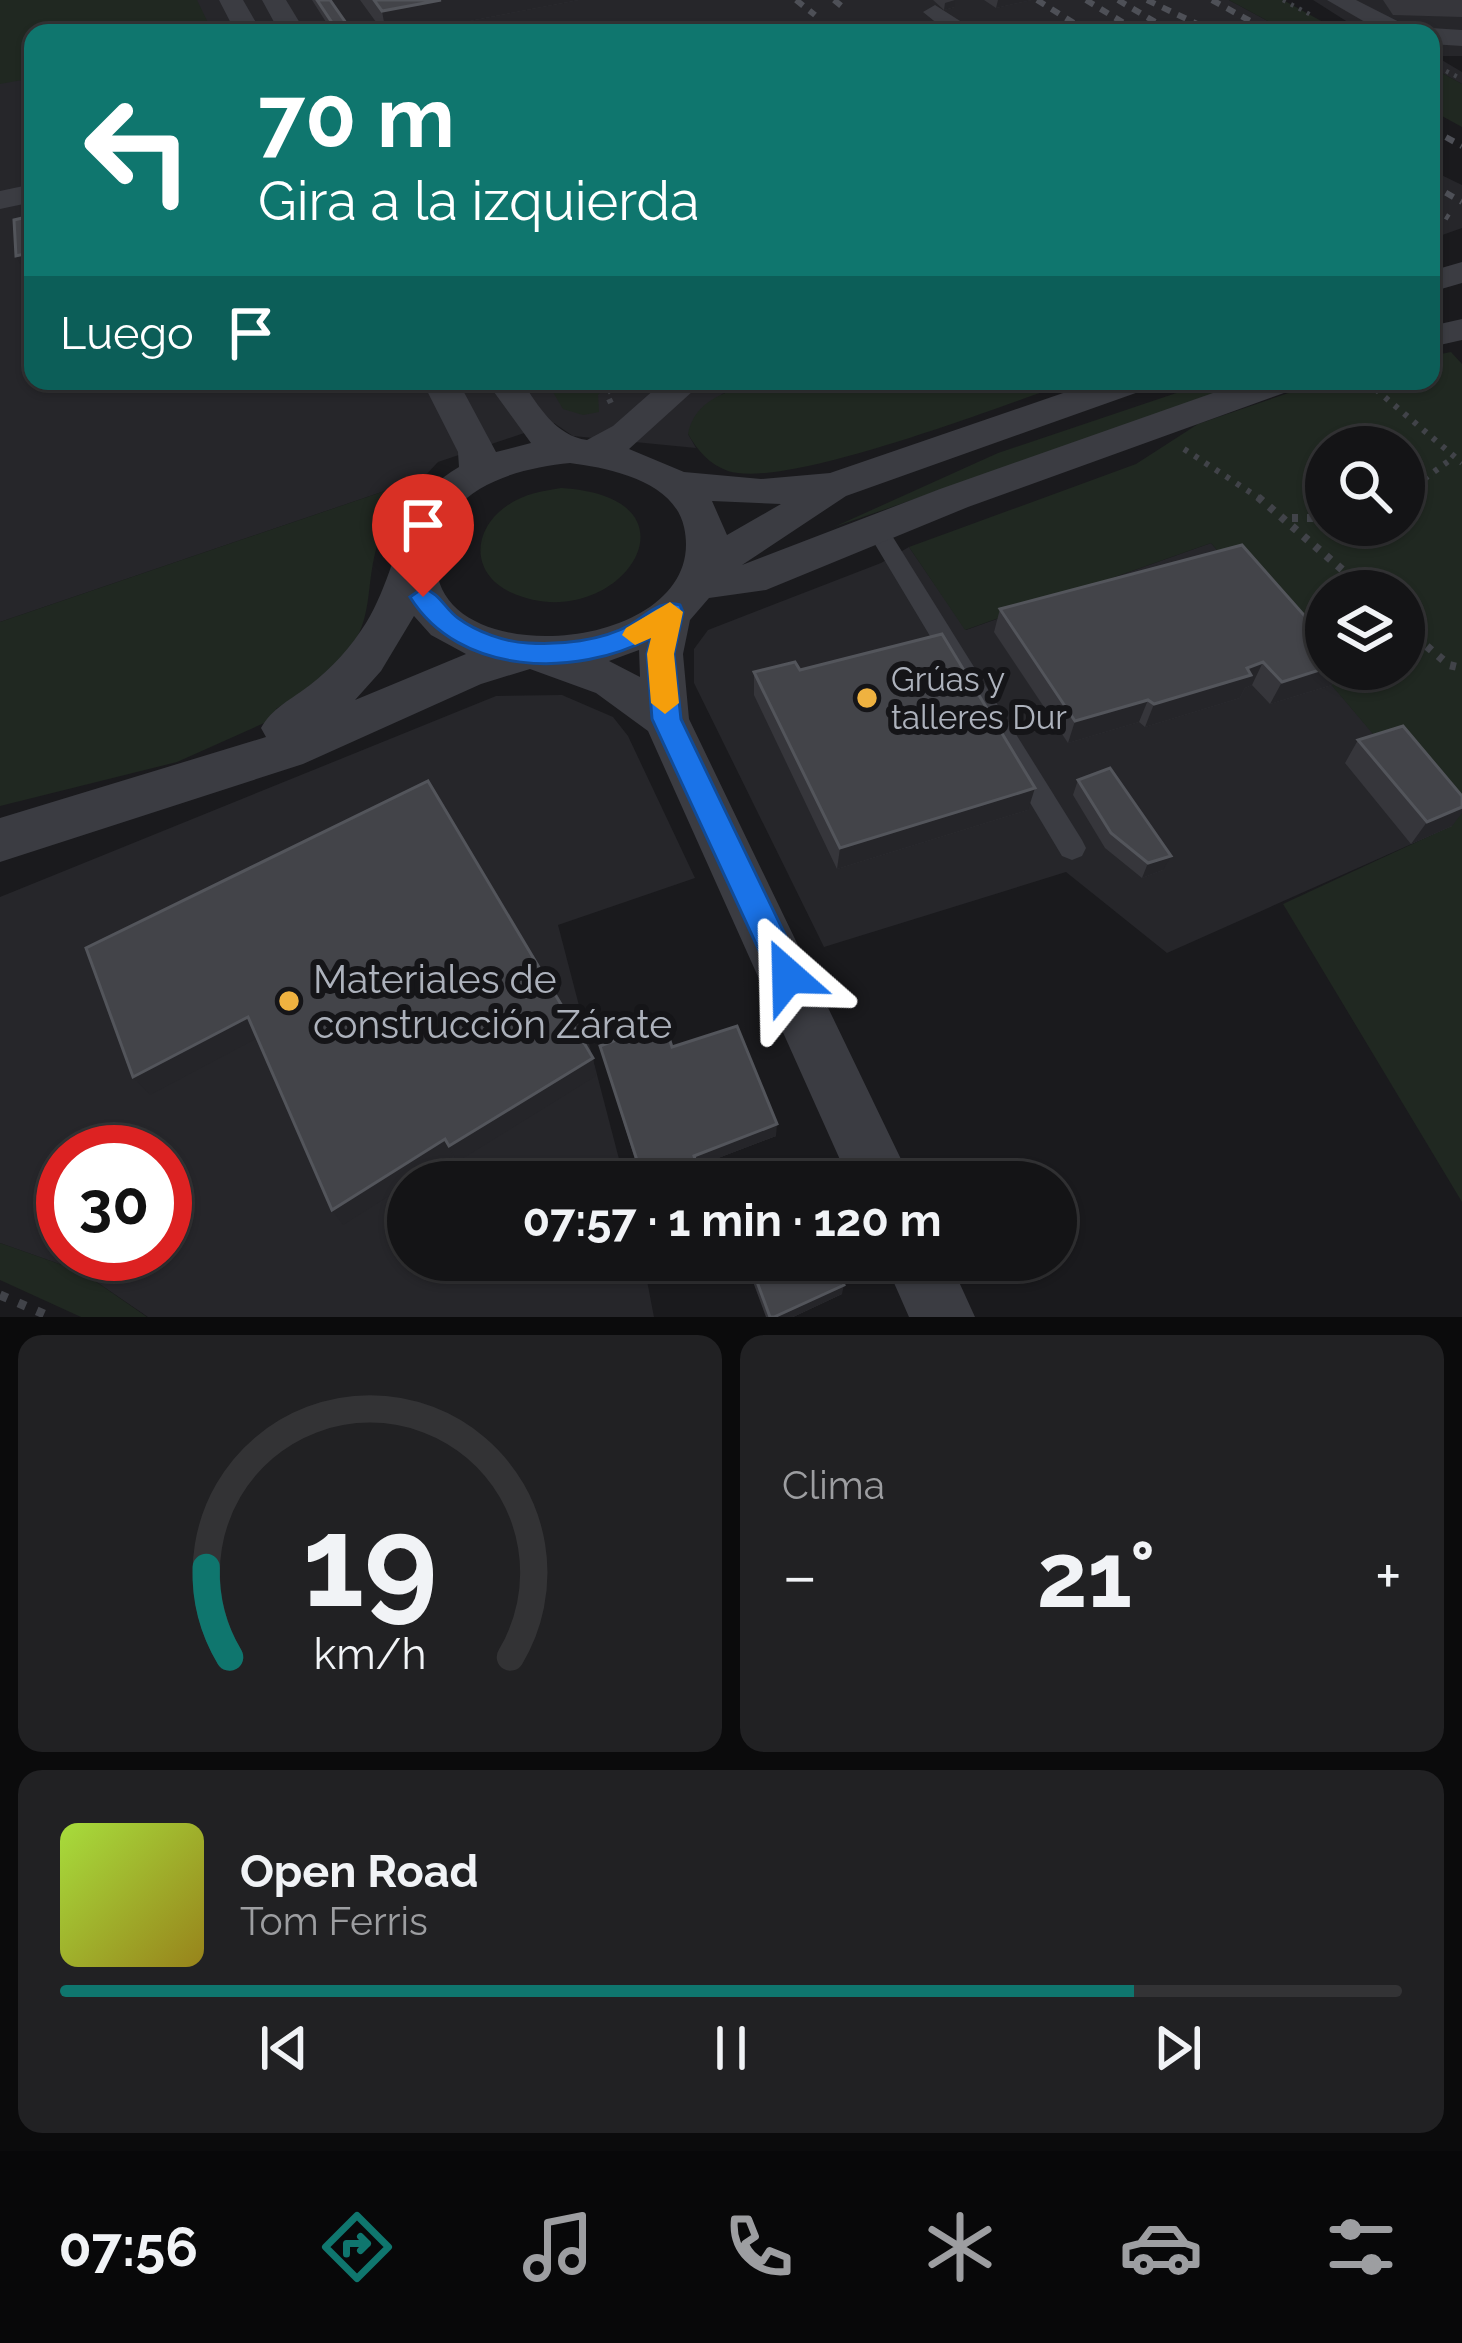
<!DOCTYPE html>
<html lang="es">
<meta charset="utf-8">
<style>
:root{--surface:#141416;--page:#212123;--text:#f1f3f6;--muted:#9d9ea1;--line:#333335;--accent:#0f766e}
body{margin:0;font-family:Raleway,sans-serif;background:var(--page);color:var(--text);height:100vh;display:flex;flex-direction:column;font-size:45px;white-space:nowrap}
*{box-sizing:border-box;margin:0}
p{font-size:39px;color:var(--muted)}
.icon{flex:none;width:66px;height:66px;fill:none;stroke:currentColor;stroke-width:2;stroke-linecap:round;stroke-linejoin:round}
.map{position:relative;height:1317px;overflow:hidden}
.sheet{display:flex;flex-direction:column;gap:18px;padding:18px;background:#0b0b0c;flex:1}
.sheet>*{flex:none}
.hud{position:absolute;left:24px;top:24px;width:1416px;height:366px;border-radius:24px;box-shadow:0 3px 9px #0004,0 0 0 3px var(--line);background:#0f766e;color:#fff;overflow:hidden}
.controls{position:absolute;left:1305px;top:426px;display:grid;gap:24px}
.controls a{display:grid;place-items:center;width:120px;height:120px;border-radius:50%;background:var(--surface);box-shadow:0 3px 9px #0004,0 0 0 3px var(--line);font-size:60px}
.speed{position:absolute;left:36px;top:1125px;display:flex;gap:24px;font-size:60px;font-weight:700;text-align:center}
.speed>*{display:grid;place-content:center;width:156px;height:156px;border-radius:50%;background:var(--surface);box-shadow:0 3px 9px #0004,0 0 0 3px var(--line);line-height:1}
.speed .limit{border:18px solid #d22;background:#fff;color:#111}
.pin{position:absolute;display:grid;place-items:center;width:102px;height:102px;color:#fff;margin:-123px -51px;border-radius:50% 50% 50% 0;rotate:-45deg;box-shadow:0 0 12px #0007}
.pin .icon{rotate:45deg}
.me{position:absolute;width:132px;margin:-66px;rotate:335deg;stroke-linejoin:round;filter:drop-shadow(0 0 9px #0008)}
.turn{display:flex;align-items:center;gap:42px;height:252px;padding:0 36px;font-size:54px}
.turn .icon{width:156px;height:156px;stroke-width:2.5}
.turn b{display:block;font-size:84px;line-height:102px}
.then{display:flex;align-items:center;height:114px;padding:0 36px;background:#0003;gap:24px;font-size:45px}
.big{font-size:90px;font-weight:700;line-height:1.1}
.sheet .widget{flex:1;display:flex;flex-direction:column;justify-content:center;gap:18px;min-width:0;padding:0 42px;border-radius:24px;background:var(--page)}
.sheet .dial{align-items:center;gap:0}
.dial svg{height:312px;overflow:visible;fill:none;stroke:var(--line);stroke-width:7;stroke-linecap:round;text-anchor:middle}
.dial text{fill:var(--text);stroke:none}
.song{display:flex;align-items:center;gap:36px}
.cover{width:144px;height:144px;border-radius:18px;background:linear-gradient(135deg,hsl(80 70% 55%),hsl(50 70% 35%))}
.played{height:12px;border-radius:6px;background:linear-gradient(90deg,var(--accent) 80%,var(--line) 80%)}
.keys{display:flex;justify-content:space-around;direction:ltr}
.heat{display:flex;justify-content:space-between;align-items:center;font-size:66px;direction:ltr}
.sheet .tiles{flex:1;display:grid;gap:18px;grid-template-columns:1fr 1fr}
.widget:last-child{grid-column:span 2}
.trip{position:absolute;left:387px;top:1161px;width:690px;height:120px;border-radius:60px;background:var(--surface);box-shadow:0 3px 9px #0004,0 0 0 3px var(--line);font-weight:700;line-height:120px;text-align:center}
.tabs{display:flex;height:192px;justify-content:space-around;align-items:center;background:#080809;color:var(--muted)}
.tabs .icon{width:84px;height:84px}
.tabs .on{color:var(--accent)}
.tabs b{font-size:54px;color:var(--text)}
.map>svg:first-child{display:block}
.built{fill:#26262a;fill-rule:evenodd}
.green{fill:#202821;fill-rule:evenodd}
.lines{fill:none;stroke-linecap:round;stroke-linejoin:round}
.path-far3{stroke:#414349;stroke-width:4.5;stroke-dasharray:3 6;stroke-linecap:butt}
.path-far2{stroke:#414349;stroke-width:6;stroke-dasharray:4.5 8;stroke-linecap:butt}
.path-far1{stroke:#414349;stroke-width:8;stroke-dasharray:6 9;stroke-linecap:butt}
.path{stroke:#414349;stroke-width:9;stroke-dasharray:8 12;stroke-linecap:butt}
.service{fill:#3b3c42;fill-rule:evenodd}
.minor{fill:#3b3c42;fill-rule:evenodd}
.rail{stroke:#4e5057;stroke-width:6;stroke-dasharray:9 8;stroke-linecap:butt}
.wall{fill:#36363b}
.shaded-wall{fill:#252529}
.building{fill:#434449;stroke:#53555b;stroke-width:3}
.route{fill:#1a73e8;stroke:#114b97;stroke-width:3}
.slow{fill:#f59e0b}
.poi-dot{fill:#efb240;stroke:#151518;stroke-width:4.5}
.labels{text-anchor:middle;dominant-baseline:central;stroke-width:12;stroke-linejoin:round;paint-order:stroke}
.poi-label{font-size:33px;fill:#adb2bc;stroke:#151518;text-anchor:start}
.near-poi-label{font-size:39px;fill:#adb2bc;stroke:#151518;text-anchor:start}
</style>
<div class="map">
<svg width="1462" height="1317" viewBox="0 0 1462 1317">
<rect width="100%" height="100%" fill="#1a1a1d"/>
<path class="built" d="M0,0H1229L1290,33H33V381H758L722,394L688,434L696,448L573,436L554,423L438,462L423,478L0,622Z
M1313,0H1462V56H1435L1462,72V84L1431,67V33H1365Z
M1431,170L1462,185V228L1431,239Z
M1211,543L1452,826L1167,953L1066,872L824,947L694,683V649L708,630L881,563L909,547L966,630Z
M562,695L613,717L628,736L695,878L558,925L625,1182H408V1260H643L654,1317H148L82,1272L0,1243V897L496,696ZM63,1152H165V1254H63Z"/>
<path class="green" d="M0,0H197L213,33H33V78L0,84Z
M1229,0H1283L1343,33H1290Z
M1431,67L1462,84V127L1431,110Z
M1451,352L1462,364V1202L1283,904L1451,826L1211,543L965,630L909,547L1136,464L1198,424L1312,385L1431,381V356ZM1326,447H1404V525H1326ZM1326,591H1404V669H1326Z
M563,381H611L598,395L599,412L583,415L563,409L550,387Z
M758,381H1074C1005,404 787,490 728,471C709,464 698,451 688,434C695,399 727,392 758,381Z
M1212,381H1255L834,527L998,453Z
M423,478C400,499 380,527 374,558C367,590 371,620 350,649C331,674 302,693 276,709L280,716L177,762L0,806V622Z
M561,488C715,497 616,641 510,592C469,572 473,528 508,505C524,494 542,491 561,488Z
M0,1243L82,1272L147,1317H81L0,1280Z"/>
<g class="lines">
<path class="path-far3" d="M1283,0L1313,16
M1438,67L1462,79"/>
<path class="path-far2" d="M1366,381L1462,463
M611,403L606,393L620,381
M1184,449L1262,500
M1404,494L1454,457"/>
<path class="path-far1" d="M1258,497L1367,591
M1292,518H1326
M1404,627L1449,665L1462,668"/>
<path class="path" d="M0,1295L51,1317"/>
<path class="service" d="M878,523L886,526L1082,840L1086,848L1082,856L1072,860L1062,856L867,531Z"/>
<path class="minor" d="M219,0H243L262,33H236Z
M262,0H286L306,33H280Z
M1327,0H1356L1421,33L1431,28L1462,30V46L1431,44V33H1384Z
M935,5L979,33H949L923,12Z
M33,184V202L0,209V191Z
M1462,262V283L1431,292V271Z
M1462,319V340L1431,347V326Z
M422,381H458L496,452L531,443L486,381H522C538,406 556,436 587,440L613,426L664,381H704L629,449L684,472L761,479L830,473L1098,381H1152L1147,389L846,496L742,565L940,489L1247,381H1300L1295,389L968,507L766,590L709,598L690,620L683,654L689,719L912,1182H850L648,731L596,693L530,669L481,684L303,764L0,862V818L266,737L261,728C272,708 292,699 310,685C332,668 351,647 366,623C400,568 397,502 459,467L458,452ZM570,463C609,468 674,481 684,527C714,661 395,680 441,536C458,483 522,468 570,463ZM712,501L781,504L727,535ZM414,616L431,635L466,654L355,700L381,671ZM639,650L640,677L609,661Z
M884,1260H949L975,1317H909Z"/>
<path class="rail" d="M796,0L815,15
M834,0L844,8
M1037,0L1090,33
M1086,0L1132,28
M1118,0L1174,33
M1147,0L1216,33
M1212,0L1272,33
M1431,129L1462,146
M1431,184L1462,202
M1431,207L1449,218"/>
</g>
<path class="wall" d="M312,0H330L353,33H333Z
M360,0H579L407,33H384Z
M933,0H955V7L944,10Z
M984,0H1032L996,8Z
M1383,0H1462V17L1393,15Z
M1000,609L1326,669H1342L1332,685L1270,704L1252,685L1245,688L1240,698L1145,727L1139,722L1068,743L994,632Z
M800,670L1028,810L837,869L754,695V672Z
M1358,740L1452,826L1411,844L1345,763Z
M1078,780L1163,870L1142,878L1105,848L1073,795Z
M600,1046L672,1047L776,1136L697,1166L702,1182H642Z
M745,1260H834L842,1294L793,1317H766Z"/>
<path class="shaded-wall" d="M441,0H579L407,33H386L382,11Z
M955,0V7L944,10L945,3Z
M998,0H1032L996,8Z
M33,252V261L20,264L16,256Z
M1263,662L1252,685L1245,688L1240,698L1145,727L1154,704Z
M1326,668L1342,669L1332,685L1270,704L1282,682Z
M1148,700L1139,722L1068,743L1075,721Z
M1035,788L1028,810L837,869L840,848Z
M1462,807V813L1452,826L1411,844L1427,822Z
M1171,856L1163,870L1142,878L1148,863Z
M248,1017L261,1036L150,1095L133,1077Z
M593,1058L596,1076L457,1162L449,1146Z
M777,1124L776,1136L695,1167L694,1156Z
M445,1139L453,1156L411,1182H408V1184L343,1225L332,1210Z
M844,1285L842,1294L793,1317H774Z"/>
<path class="building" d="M317,0H330L353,33H339Z
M374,0H441L382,11Z
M22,218L25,227L33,226V252L16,256L14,220Z
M1242,545L1326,640V668L1282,682L1263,662L1247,668L1251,675L1154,704L1148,700L1075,721L1000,609Z
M942,634L1035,788L840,848L754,672L795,662L800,670Z
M1403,726L1462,796V807L1427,822L1358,740Z
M1110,768L1171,856L1148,863L1111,833L1078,780Z
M428,781L593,1058L449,1146L445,1139L332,1210L248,1017L133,1077L86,948Z
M664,1022L672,1047L737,1026L777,1124L694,1156L702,1182H644L600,1046Z
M800,1176L803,1182H787Z
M749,1260H834L844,1285L774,1317H770Z"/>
<path class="route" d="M423,588C440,593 445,609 458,618C477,632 505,642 528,643C560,645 601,641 630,625C646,616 660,599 680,605L683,612L674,654L681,719L805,976L800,987L788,992L776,987L652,719L647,654L651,638C576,678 459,676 410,597Z"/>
<path class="slow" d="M670,602L683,612L674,654L679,703L665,714L651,703L647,654L651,638L635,645L622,635L626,628Z"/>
<g class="poi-dot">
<circle cx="867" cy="698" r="12"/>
<circle cx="289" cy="1001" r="12"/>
</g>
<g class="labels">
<g class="poi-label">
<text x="891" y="679">Grúas y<tspan x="891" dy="38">talleres Dur</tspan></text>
</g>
<g class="near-poi-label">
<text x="313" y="979">Materiales de<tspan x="313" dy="45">construcción Zárate</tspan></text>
</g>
</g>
</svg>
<div class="controls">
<a><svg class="icon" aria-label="search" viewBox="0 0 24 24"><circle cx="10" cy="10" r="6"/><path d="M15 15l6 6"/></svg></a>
<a><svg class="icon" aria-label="layers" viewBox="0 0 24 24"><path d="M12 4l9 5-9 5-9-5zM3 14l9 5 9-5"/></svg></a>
</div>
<div class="speed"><div class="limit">30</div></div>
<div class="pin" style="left:423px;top:597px;background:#d93025"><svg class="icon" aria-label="arrive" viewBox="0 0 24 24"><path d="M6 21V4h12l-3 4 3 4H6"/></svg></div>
<svg class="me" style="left:788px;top:976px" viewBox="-20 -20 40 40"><path d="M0-17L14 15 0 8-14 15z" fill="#1a73e8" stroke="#fff" stroke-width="4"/></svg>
<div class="trip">07:57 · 1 min · 120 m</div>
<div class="hud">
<div class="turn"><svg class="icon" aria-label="left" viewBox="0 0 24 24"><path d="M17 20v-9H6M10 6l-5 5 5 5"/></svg><div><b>70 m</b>Gira a la izquierda</div></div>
<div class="then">Luego<svg class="icon" aria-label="arrive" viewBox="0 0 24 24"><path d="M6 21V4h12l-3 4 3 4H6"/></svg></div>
</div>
</div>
<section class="sheet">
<div class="tiles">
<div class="widget dial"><svg viewBox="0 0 100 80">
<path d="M14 69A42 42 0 1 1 86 69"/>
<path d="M14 69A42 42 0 0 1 8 46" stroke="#0f766e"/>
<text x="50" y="56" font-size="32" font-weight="700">19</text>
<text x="50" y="72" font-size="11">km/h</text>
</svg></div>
<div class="widget"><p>Clima</p>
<div class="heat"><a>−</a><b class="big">21°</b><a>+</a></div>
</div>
<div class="widget">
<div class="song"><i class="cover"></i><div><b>Open Road</b><p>Tom Ferris</p></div></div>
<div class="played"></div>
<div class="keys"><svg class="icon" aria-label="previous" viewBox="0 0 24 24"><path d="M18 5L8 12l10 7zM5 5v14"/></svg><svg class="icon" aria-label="pause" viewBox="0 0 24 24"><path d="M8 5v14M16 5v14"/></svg><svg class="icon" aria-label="next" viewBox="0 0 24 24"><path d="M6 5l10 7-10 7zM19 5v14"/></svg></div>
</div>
</div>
</section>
<nav class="tabs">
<b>07:56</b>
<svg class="icon on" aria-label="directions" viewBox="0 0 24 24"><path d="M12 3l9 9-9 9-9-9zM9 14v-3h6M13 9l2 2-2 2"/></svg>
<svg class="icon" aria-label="music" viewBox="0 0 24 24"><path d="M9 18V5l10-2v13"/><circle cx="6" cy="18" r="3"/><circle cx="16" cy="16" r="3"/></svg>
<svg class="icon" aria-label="phone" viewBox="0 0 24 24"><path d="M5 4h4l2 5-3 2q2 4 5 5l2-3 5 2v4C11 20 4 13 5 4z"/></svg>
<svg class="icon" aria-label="climate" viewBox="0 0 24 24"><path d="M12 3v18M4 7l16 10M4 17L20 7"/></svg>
<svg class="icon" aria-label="car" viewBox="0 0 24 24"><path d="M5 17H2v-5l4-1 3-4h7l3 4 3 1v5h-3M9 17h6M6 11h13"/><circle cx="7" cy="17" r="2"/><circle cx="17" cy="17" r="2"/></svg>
<svg class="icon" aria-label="filters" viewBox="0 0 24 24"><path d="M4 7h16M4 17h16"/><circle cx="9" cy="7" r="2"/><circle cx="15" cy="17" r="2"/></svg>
</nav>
